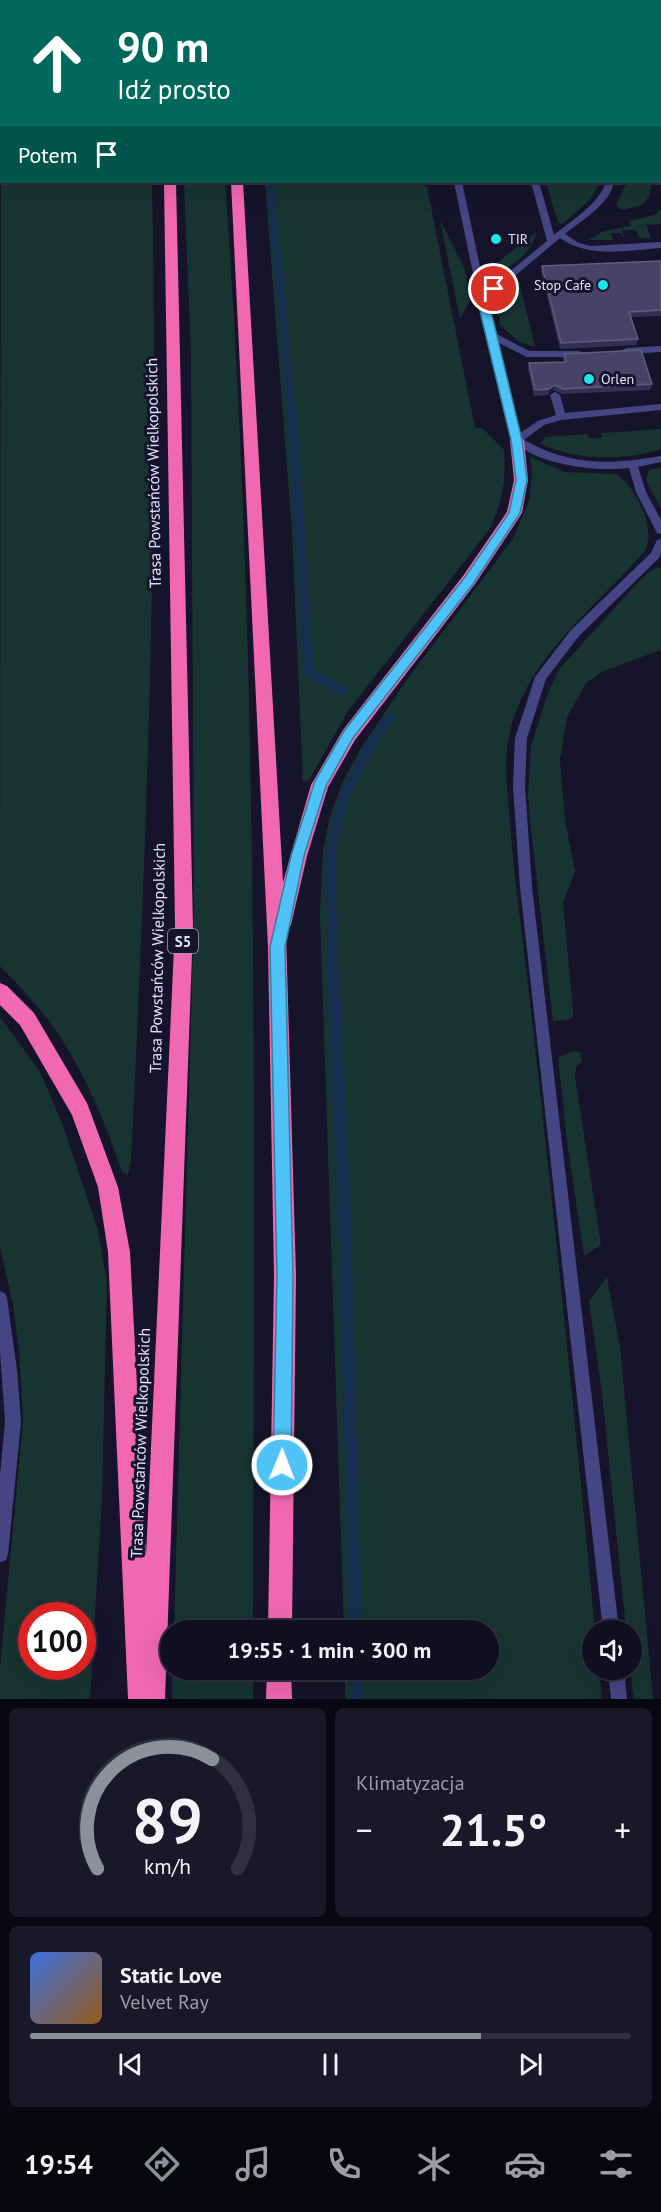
<!DOCTYPE html>
<html lang="pl">
<meta charset="utf-8">
<style>
:root{--surface:#100f20;--page:#191829;--text:#f1f3f6;--muted:#9c9ca5;--line:#302f3e;--accent:#8c9099}
body{margin:0;font-family:"PT Sans",sans-serif;background:var(--page);color:var(--text);height:100vh;display:flex;flex-direction:column;font-size:22px;white-space:nowrap}
*{box-sizing:border-box;margin:0}
p{font-size:20px;color:var(--muted)}
.icon{flex:none;width:33px;height:33px;fill:none;stroke:currentColor;stroke-width:2;stroke-linecap:round;stroke-linejoin:round}
.map{position:relative;height:1699px;overflow:hidden}
.drawer{display:flex;flex-direction:column;gap:9px;padding:9px;background:#090812;flex:1}
.drawer>*{flex:none}
.guide{position:absolute;left:0px;top:0px;width:662px;height:183px;box-shadow:0 6px 24px #0002,0 0 0 2px var(--line);background:#00695c;color:#fff;overflow:hidden}
.controls{position:absolute;left:582px;top:1620px;display:grid;gap:12px}
.controls a{display:grid;place-items:center;width:60px;height:60px;border-radius:50%;background:var(--surface);box-shadow:0 6px 24px #0002,0 0 0 2px var(--line);font-size:30px}
.speed{position:absolute;left:18px;top:1602px;display:flex;gap:12px;font-size:30px;font-weight:700;text-align:center}
.speed>*{display:grid;place-content:center;width:78px;height:78px;border-radius:50%;background:var(--surface);box-shadow:0 6px 24px #0002,0 0 0 2px var(--line);line-height:1}
.speed .limit{border:9px solid #d22;background:#fff;color:#111}
.pin{position:absolute;display:grid;place-items:center;width:51px;height:51px;color:#fff;margin:-26px;border:3px solid #fff;border-radius:50%;box-shadow:0 2px 6px #0007}
.me{position:absolute;width:66px;margin:-33px;rotate:1deg;stroke-linejoin:round;filter:drop-shadow(0 0 4px #0008)}
.turn{display:flex;align-items:center;gap:21px;height:126px;padding:0 18px;font-size:27px}
.turn .icon{width:78px;height:78px;stroke-width:2.5}
.turn b{display:block;font-size:42px;line-height:51px}
.then{display:flex;align-items:center;height:57px;padding:0 18px;background:#0003;gap:12px;font-size:22px}
.big{font-size:45px;font-weight:700;line-height:1.1}
.drawer .card{flex:1;display:flex;flex-direction:column;justify-content:center;gap:9px;min-width:0;padding:0 21px;border-radius:9px;background:var(--page)}
.drawer .dial{align-items:center;gap:0}
.dial svg{height:156px;overflow:visible;fill:none;stroke:var(--line);stroke-width:7;stroke-linecap:round;text-anchor:middle}
.dial text{fill:var(--text);stroke:none}
.song{display:flex;align-items:center;gap:18px}
.cover{width:72px;height:72px;border-radius:9px;background:linear-gradient(135deg,hsl(220 70% 55%),hsl(30 70% 35%))}
.played{height:6px;border-radius:3px;background:linear-gradient(90deg,var(--accent) 75%,var(--line) 75%)}
.keys{display:flex;justify-content:space-around;direction:ltr}
.heat{display:flex;justify-content:space-between;align-items:center;font-size:33px;direction:ltr}
.drawer .tiles{flex:1;display:grid;gap:9px;grid-template-columns:1fr 1fr}
.card:last-child{grid-column:span 2}
.trip{position:absolute;left:160px;top:1620px;width:339px;height:60px;border-radius:30px;background:var(--surface);box-shadow:0 6px 24px #0002,0 0 0 2px var(--line);font-weight:700;line-height:60px;text-align:center}
.dock{display:flex;height:96px;justify-content:space-around;align-items:center;background:#06060d;color:var(--muted)}
.dock .icon{width:42px;height:42px}
.dock .active{color:var(--accent)}
.dock b{font-size:27px;color:var(--text)}
.map>svg:first-child{display:block}
.green{fill:#173431;fill-rule:evenodd}
.lines{fill:none;stroke-linecap:round;stroke-linejoin:round}
.stream-far2{stroke:#152e4d;stroke-width:8}
.stream-far1{stroke:#152e4d;stroke-width:10}
.stream{stroke:#152e4d;stroke-width:13}
.lane{fill:#444684;fill-rule:evenodd}
.highway{fill:#f067b2;fill-rule:evenodd}
.wall{fill:#342f56}
.shaded-wall{fill:#201c3d}
.building{fill:#474267;stroke:#5f5b7f;stroke-width:1.5}
.route{fill:#4fc3f7;stroke:#337fa1;stroke-width:1.5}
.poi-dot{fill:#1fe3ea;stroke:#16142a;stroke-width:2}
.labels{text-anchor:middle;dominant-baseline:central;stroke-width:6;stroke-linejoin:round;paint-order:stroke}
.far-poi-label{font-size:14px;fill:#e1e0fc;stroke:#16142a;text-anchor:start}
.shield{fill:#16142a;stroke:#a4a3bd;stroke-width:1.5}
.shield-label{font-size:15px;font-weight:bold;fill:#e1e0fc}
.street-label{font-size:16px;fill:#e1e0fc;stroke:#16142a}
</style>
<div class="map">
<svg width="661" height="1699" viewBox="0 0 661 1699">
<rect width="100%" height="100%" fill="#16142a"/>
<path class="green" d="M1,77L2,182H152C159,508 147,835 131,1161L128,1175L122,1172C105,1122 85,1073 55,1029C39,1006 19,986 0,966Z
M184,182H225C260,663 254,1148 253,1630H174L194,911L191,354Z
M265,182H417L427,187L475,428H482L504,450C506,482 503,501 489,530L348,711L309,780L303,782L292,532Z
M546,182H600L590,200L562,224L558,222Z
M627,182H651L650,195L642,205L622,210L616,205Z
M661,210V224L646,225L651,238H639L636,230H622L625,239L620,233H611L613,240H588L604,231L631,226L629,221L654,215Z
M440,220L464,267L471,299L460,319Z
M536,232C534,253 511,265 496,277H490L488,273L493,266Z
M519,281L535,347L519,342L500,325C496,305 502,292 519,281Z
M661,429V449C624,461 575,461 540,443L546,437L587,434L589,438H602L601,433Z
M530,457L565,472L617,474C637,490 656,526 645,551C594,610 527,655 509,736C504,760 507,786 509,810C513,874 523,938 530,1002C554,1212 575,1421 595,1630H592V1670H599L602,1699H345V1670H489V1630H344L320,915L323,851L330,816L343,781L361,748L406,681L513,539L529,501L532,473Z
M661,467V509L646,480L649,470Z
M656,567L661,568V650L603,671L586,683L567,717L560,760L565,820L575,871L563,903L573,1010V1017L568,1020L553,1021L530,820L528,795L531,746L548,693L560,668L642,578Z
M0,1017L40,1072L62,1123L98,1230L107,1283L102,1497L90,1699H0V1668L23,1421L19,1350L13,1305L0,1247ZM32,1616H82V1666H32Z
M575,1051L580,1052L582,1061L576,1067L575,1077L601,1245L584,1256L567,1141L558,1057Z
M607,1277L620,1347L653,1699H634L630,1670L632,1630H626L602,1392L589,1301Z
M172,1670H253V1699H172Z"/>
<g class="lines">
<path class="stream-far2" d="M270,182L292,417"/>
<path class="stream-far1" d="M292,416L309,672L342,691
M333,969L330,856L344,797L373,741L391,716"/>
<path class="stream" d="M333,968L344,1205L356,1630
M357,1670L358,1699"/>
<path class="lane" d="M414,0H422V2H414Z
M481,0H489V2H482Z
M553,0H561V2H554Z
M454,182H462L486,295L491,287L547,241L531,182H539L554,235C572,220 598,205 606,182H614C610,204 582,220 565,234L579,243L591,246L661,242V248C626,250 590,259 560,238L497,291L488,307L495,333L529,351H579L584,354L579,357H527L497,342L520,433L538,421L556,415L550,395L555,392L560,395L565,413L661,404V410L561,420L544,425L524,440C571,466 609,465 661,456V462L638,467L646,492L661,520V534L657,533L636,492L629,468C596,472 536,465 512,440L480,307Z
M661,346V352L626,354L621,351L626,348Z
M661,539V553L659,558L579,636L546,679L527,738L525,786L532,887L619,1630H603L520,887L513,786L515,738L535,677L571,630L651,553L657,540Z
M0,1291L5,1293L7,1298L17,1370L21,1422L8,1554L6,1560L0,1562V1475L5,1422L0,1351Z
M608,1670H624L627,1699H611Z"/>
<path class="highway" d="M157,0H167V2H157Z
M216,0H226V2H216Z
M164,182H176L193,926L165,1699H128L108,1252L98,1187L72,1115L20,1025L0,1005V983L7,986L34,1013L87,1103L118,1187L130,1252L146,1556L175,926Z
M231,182H243L283,882L311,785L343,730L463,576L507,512L514,480L510,440L512,436L517,435L524,440L528,480L522,513L475,584L355,740L328,787L307,856L291,925L286,932L296,1276L292,1630H268L274,1276L268,947Z
M267,1670H291L292,1699H266Z"/>
</g>
<path class="wall" d="M661,261V316L631,317L638,339L636,345L560,349L541,272L542,266Z
M564,354L652,384L650,390L562,394L554,390L548,395L534,396L528,369L529,363L563,362V359Z"/>
<path class="shaded-wall" d="M555,385L554,390L548,395L549,389Z"/>
<path class="building" d="M661,261V310L629,312L638,339L561,343L542,266Z
M641,350L652,384L563,389L555,385L549,389L535,390L529,363L566,362L564,354Z"/>
<path class="route" d="M494,286L499,289L490,307L522,440L527,480L520,513L473,584L353,738L326,786L304,856L285,947L293,1276L291,1465L288,1471L282,1474L276,1471L273,1465L277,1276L270,947L291,856L315,781L344,731L465,577L509,513L516,480L511,440L479,307L491,287Z"/>
<g class="poi-dot">
<circle cx="496" cy="239" r="6"/>
<circle cx="603" cy="285" r="6"/>
<circle cx="589" cy="379" r="6"/>
</g>
<g class="labels">
<g class="far-poi-label">
<text x="508" y="239">TIR</text>
<text x="591" y="285" text-anchor="end">Stop Cafe</text>
<text x="601" y="379">Orlen</text>
</g>
<rect class="shield" x="168" y="929" width="30" height="24" rx="4.5"/>
<g class="shield-label">
<text x="183" y="941">S5</text>
</g>
<g class="street-label">
<text transform="translate(153 473) rotate(-91)">Trasa Powstańców Wielkopolskich</text>
<text transform="translate(157 958) rotate(-89)">Trasa Powstańców Wielkopolskich</text>
<text transform="translate(140 1443) rotate(-88)">Trasa Powstańców Wielkopolskich</text>
</g>
</g>
</svg>
<div class="controls">
<a><svg class="icon" aria-label="sound" viewBox="0 0 24 24"><path d="M4 9h4l5-4v14l-5-4H4zM17 9q2 3 0 6"/></svg></a>
</div>
<div class="speed"><div class="limit">100</div></div>
<div class="pin" style="left:494px;top:289px;background:#d93025"><svg class="icon" aria-label="arrive" viewBox="0 0 24 24"><path d="M6 21V4h12l-3 4 3 4H6"/></svg></div>
<svg class="me" style="left:282px;top:1465px" viewBox="-20 -20 40 40"><circle r="17" fill="#4fc3f7" stroke="#fff" stroke-width="3"/><path d="M0-11L8 9 0 5-8 9z" fill="#fff"/></svg>
<div class="trip">19:55 · 1 min · 300 m</div>
<div class="guide">
<div class="turn"><svg class="icon" aria-label="ahead" viewBox="0 0 24 24"><path d="M12 20V5M6 11l6-6 6 6"/></svg><div><b>90 m</b>Idź prosto</div></div>
<div class="then">Potem<svg class="icon" aria-label="arrive" viewBox="0 0 24 24"><path d="M6 21V4h12l-3 4 3 4H6"/></svg></div>
</div>
</div>
<section class="drawer">
<div class="tiles">
<div class="card dial"><svg viewBox="0 0 100 80">
<path d="M14 69A42 42 0 1 1 86 69"/>
<path d="M14 69A42 42 0 0 1 73 13" stroke="#8c9099"/>
<text x="50" y="56" font-size="32" font-weight="700">89</text>
<text x="50" y="72" font-size="11">km/h</text>
</svg></div>
<div class="card"><p>Klimatyzacja</p>
<div class="heat"><a>−</a><b class="big">21.5°</b><a>+</a></div>
</div>
<div class="card">
<div class="song"><i class="cover"></i><div><b>Static Love</b><p>Velvet Ray</p></div></div>
<div class="played"></div>
<div class="keys"><svg class="icon" aria-label="previous" viewBox="0 0 24 24"><path d="M18 5L8 12l10 7zM5 5v14"/></svg><svg class="icon" aria-label="pause" viewBox="0 0 24 24"><path d="M8 5v14M16 5v14"/></svg><svg class="icon" aria-label="next" viewBox="0 0 24 24"><path d="M6 5l10 7-10 7zM19 5v14"/></svg></div>
</div>
</div>
</section>
<nav class="dock">
<b>19:54</b>
<svg class="icon active" aria-label="directions" viewBox="0 0 24 24"><path d="M12 3l9 9-9 9-9-9zM9 14v-3h6M13 9l2 2-2 2"/></svg>
<svg class="icon" aria-label="music" viewBox="0 0 24 24"><path d="M9 18V5l10-2v13"/><circle cx="6" cy="18" r="3"/><circle cx="16" cy="16" r="3"/></svg>
<svg class="icon" aria-label="phone" viewBox="0 0 24 24"><path d="M5 4h4l2 5-3 2q2 4 5 5l2-3 5 2v4C11 20 4 13 5 4z"/></svg>
<svg class="icon" aria-label="climate" viewBox="0 0 24 24"><path d="M12 3v18M4 7l16 10M4 17L20 7"/></svg>
<svg class="icon" aria-label="car" viewBox="0 0 24 24"><path d="M5 17H2v-5l4-1 3-4h7l3 4 3 1v5h-3M9 17h6M6 11h13"/><circle cx="7" cy="17" r="2"/><circle cx="17" cy="17" r="2"/></svg>
<svg class="icon" aria-label="filters" viewBox="0 0 24 24"><path d="M4 7h16M4 17h16"/><circle cx="9" cy="7" r="2"/><circle cx="15" cy="17" r="2"/></svg>
</nav>
